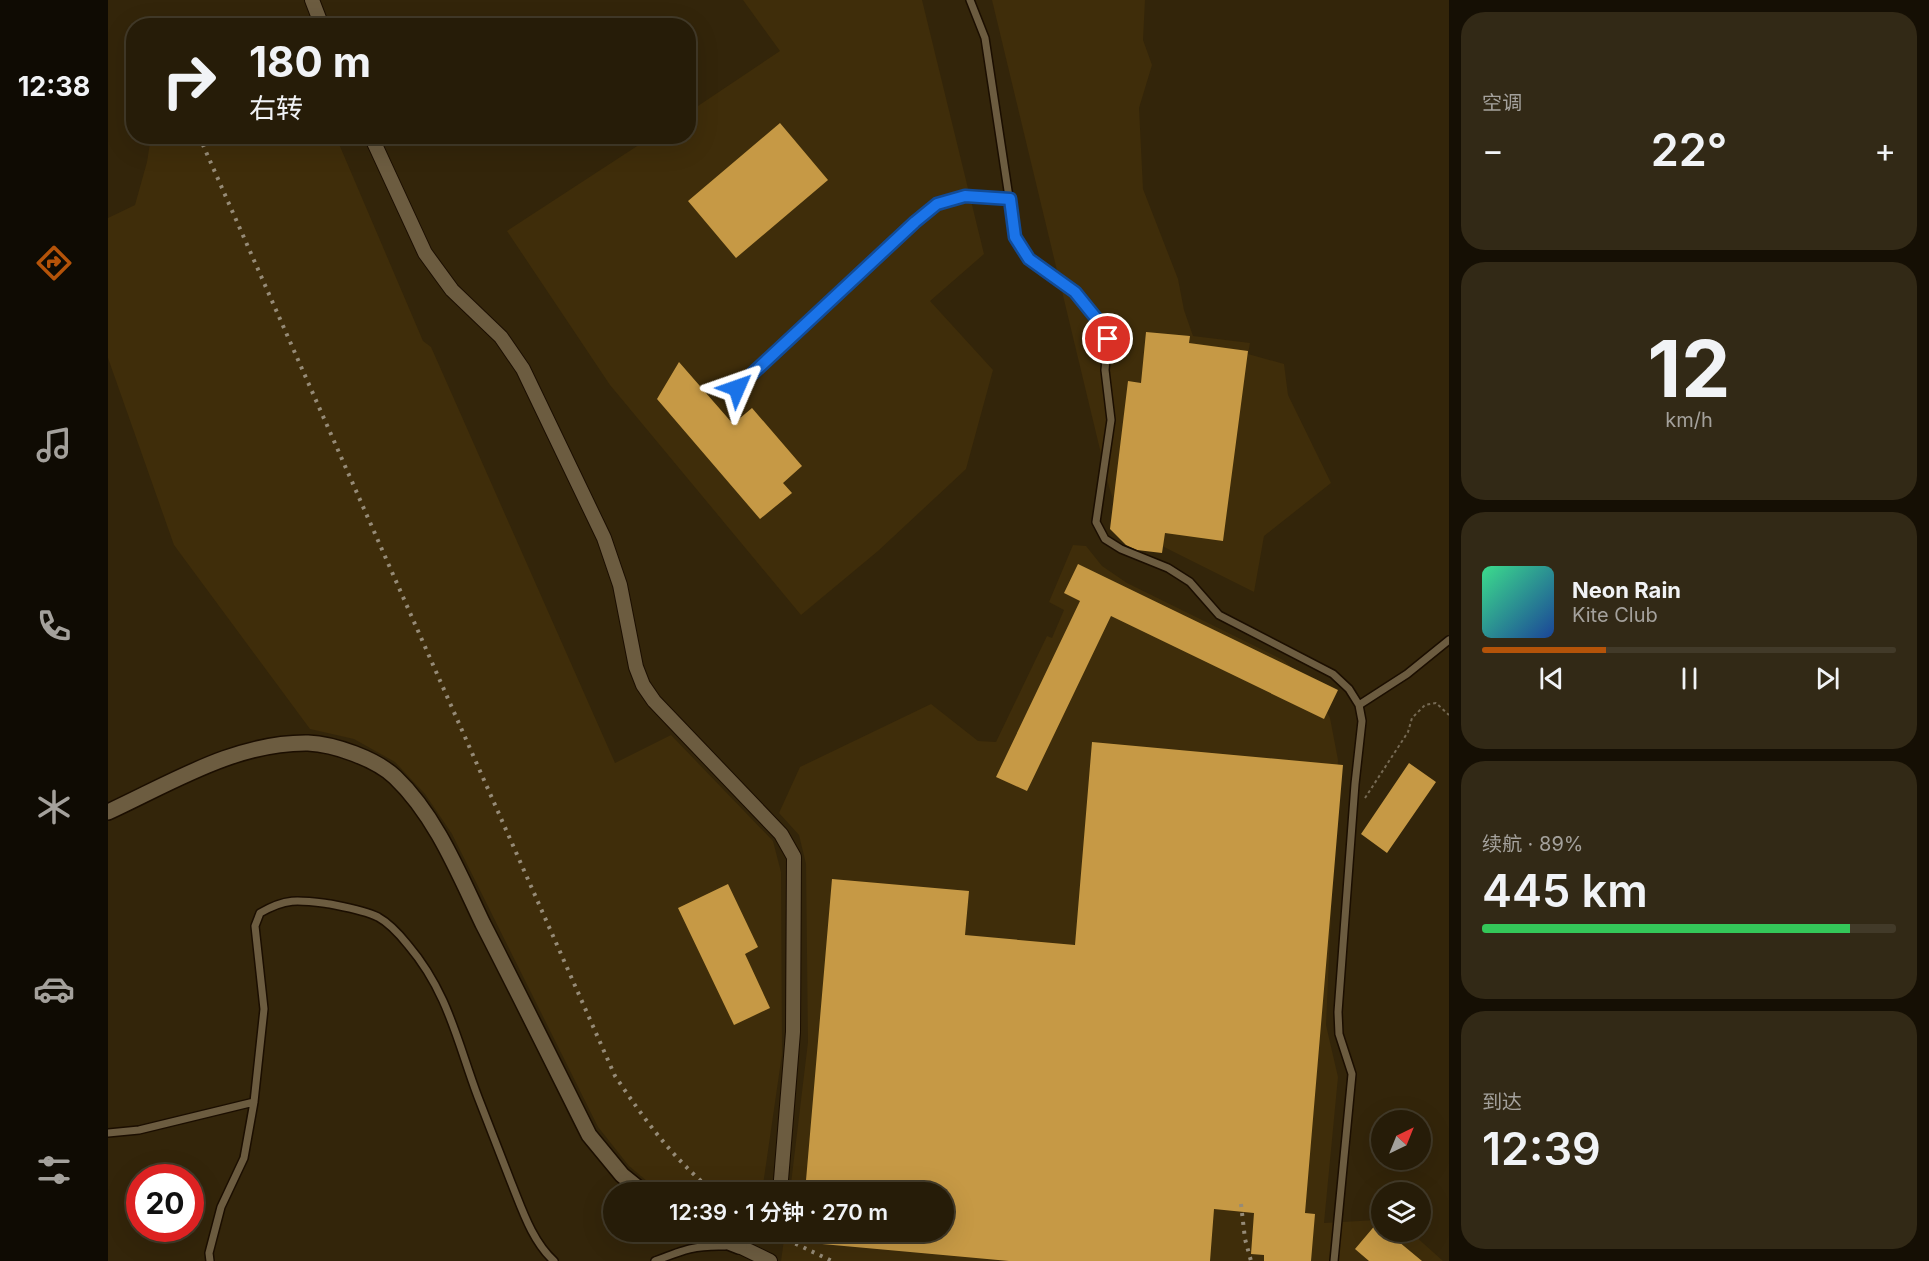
<!DOCTYPE html>
<html lang="zh">
<meta charset="utf-8">
<style>
:root{--surface:#261c08;--page:#322916;--text:#f1f3f6;--muted:#a4a19c;--line:#423a29;--accent:#b45309}
body{margin:0;font-family:Inter,"Noto Sans SC",sans-serif;background:var(--page);color:var(--text);height:100vh;display:flex;flex-direction:column;font-size:22px;white-space:nowrap}
*{box-sizing:border-box;margin:0}
p{font-size:20px;color:var(--muted)}
.icon{flex:none;width:33px;height:33px;fill:none;stroke:currentColor;stroke-width:2;stroke-linecap:round;stroke-linejoin:round}
.map{position:relative;flex:1;overflow:hidden}
.panel{display:flex;flex-direction:column;gap:12px;padding:12px;background:#150f04;width:480px}
.panel>*{flex:none}
.hud{position:absolute;left:18px;top:18px;width:570px;height:126px;border-radius:24px;box-shadow:0 6px 24px #0002,0 0 0 2px var(--line);background:#261c08;color:var(--text);overflow:hidden}
.needle{width:39px;rotate:43deg}
.controls{position:absolute;left:1263px;top:1110px;display:grid;gap:12px}
.controls a{display:grid;place-items:center;width:60px;height:60px;border-radius:50%;background:var(--surface);box-shadow:0 6px 24px #0002,0 0 0 2px var(--line);font-size:30px}
.speed{position:absolute;left:18px;top:1164px;display:flex;gap:12px;font-size:30px;font-weight:700;text-align:center}
.speed>*{display:grid;place-content:center;width:78px;height:78px;border-radius:50%;background:var(--surface);box-shadow:0 6px 24px #0002,0 0 0 2px var(--line);line-height:1}
.speed .limit{border:9px solid #d22;background:#fff;color:#111}
.pin{position:absolute;display:grid;place-items:center;width:51px;height:51px;color:#fff;margin:-26px;border:3px solid #fff;border-radius:50%;box-shadow:0 2px 6px #0007}
.me{position:absolute;width:66px;margin:-33px;rotate:47deg;stroke-linejoin:round;filter:drop-shadow(0 0 4px #0008)}
.turn{display:flex;align-items:center;gap:21px;height:126px;padding:0 24px;font-size:27px}
.turn .icon{width:78px;height:78px;stroke-width:2.5}
.turn b{display:block;font-size:42px;line-height:51px}
.big{font-size:45px;font-weight:600;line-height:1.1}
.panel .tile{flex:1;display:flex;flex-direction:column;justify-content:center;gap:9px;min-width:0;padding:0 21px;border-radius:24px;background:var(--page)}
.panel .dial{align-items:center;gap:0}
.dial b{font-size:78px;line-height:1}
.song{display:flex;align-items:center;gap:18px}
.cover{width:72px;height:72px;border-radius:9px;background:linear-gradient(135deg,hsl(150 70% 55%),hsl(220 70% 35%))}
.played{height:6px;border-radius:3px;background:linear-gradient(90deg,var(--accent) 30%,var(--line) 30%)}
.keys{display:flex;justify-content:space-around;direction:ltr}
.heat{display:flex;justify-content:space-between;align-items:center;font-size:33px;direction:ltr}
.charge{height:9px;border-radius:4px;background:linear-gradient(90deg,#34c759 89%,var(--line) 0)}
.trip{position:absolute;left:495px;top:1182px;width:351px;height:60px;border-radius:30px;background:var(--surface);box-shadow:0 6px 24px #0002,0 0 0 2px var(--line);font-weight:600;line-height:60px;text-align:center}
main{display:flex;flex:1;min-height:0}
.dock{display:flex;flex-direction:column;width:108px;justify-content:space-around;align-items:center;background:#0f0b03;color:var(--muted)}
.dock .icon{width:42px;height:42px}
.dock .on{color:var(--accent)}
.dock b{font-size:27px;color:var(--text)}
.map>svg:first-child{display:block}
.built{fill:#3f2d0a}
.building{fill:#c69945}
.lines{fill:none;stroke-linecap:round;stroke-linejoin:round}
.service-casing{stroke:#1b0e00;stroke-width:10}
.minor-casing{stroke:#1b0e00;stroke-width:16}
.tertiary-casing{stroke:#1b0e00;stroke-width:18}
.path{stroke:#766a54;stroke-width:2;stroke-dasharray:3 3;stroke-linecap:butt}
.service{stroke:#6c5c40;stroke-width:7}
.minor{stroke:#6c5c40;stroke-width:14}
.tertiary{stroke:#6c5c40;stroke-width:15}
.rail{stroke:#968b77;stroke-width:4;stroke-dasharray:3 6;stroke-linecap:butt}
.route-casing{stroke:#114b97;stroke-width:15}
.route{stroke:#1a73e8;stroke-width:10}
</style>
<main>
<nav class="dock">
<b>12:38</b>
<svg class="icon on" aria-label="directions" viewBox="0 0 24 24"><path d="M12 3l9 9-9 9-9-9zM9 14v-3h6M13 9l2 2-2 2"/></svg>
<svg class="icon" aria-label="music" viewBox="0 0 24 24"><path d="M9 18V5l10-2v13"/><circle cx="6" cy="18" r="3"/><circle cx="16" cy="16" r="3"/></svg>
<svg class="icon" aria-label="phone" viewBox="0 0 24 24"><path d="M5 4h4l2 5-3 2q2 4 5 5l2-3 5 2v4C11 20 4 13 5 4z"/></svg>
<svg class="icon" aria-label="climate" viewBox="0 0 24 24"><path d="M12 3v18M4 7l16 10M4 17L20 7"/></svg>
<svg class="icon" aria-label="car" viewBox="0 0 24 24"><path d="M5 17H2v-5l4-1 3-4h7l3 4 3 1v5h-3M9 17h6M6 11h13"/><circle cx="7" cy="17" r="2"/><circle cx="17" cy="17" r="2"/></svg>
<svg class="icon" aria-label="filters" viewBox="0 0 24 24"><path d="M4 7h16M4 17h16"/><circle cx="9" cy="7" r="2"/><circle cx="15" cy="17" r="2"/></svg>
</nav>
<div class="map">
<svg width="1341" height="1261" viewBox="0 0 1341 1261">
<rect width="100%" height="100%" fill="#33250a"/>
<path class="built" d="M635,0H814L876,254L822,301L885,370L858,469L770,551L693,615L502,385L399,231L543,137L580,136L581,112L672,51Z
M884,0H1037L1035,40L1044,65L1031,108L1035,189L1070,279L1076,310L1085,336L1142,343L1140,354L1176,364L1180,395L1223,483L1156,536L1146,592L1046,542L1007,505L1001,487Z
M43,137H228L315,341L323,347L507,763L563,735L665,841L673,872L674,1054L654,1192H552L521,1166L490,1127L344,834L317,794L287,762L246,739L202,729L66,545L0,358V218L27,205L39,162Z
M965,545L978,546L994,566L1019,583L1175,660L1205,685L1222,718L1230,760L1218,1025L1230,1077L1216,1223L1269,1220L1273,1222L1274,1232H1298L1306,1235L1335,1261H673L677,1232H836V1192H682L700,1042L698,864L691,835L671,813L692,767L823,704L870,741L888,742L939,636L944,638L956,610L941,602Z"/>
<path class="building" d="M672,123L720,180L628,258L580,201Z
M1038,332L1082,336L1081,343L1140,351L1115,541L1057,533L1054,553L1029,550L1018,545L1002,529L1020,381L1033,383Z
M571,362L625,424L644,408L694,466L675,483L684,493L652,519L549,399Z
M970,564L1230,690L1216,719L1003,616L919,791L888,777L972,601L956,593Z
M984,742L1235,765L1197,1213L1207,1214L1203,1261H1156V1255L1143,1254L1146,1213L1106,1209L1102,1261H901L692,1242L693,1232H836V1192H697L724,879L861,891L857,935L967,945Z
M1301,763L1328,782L1279,853L1253,834Z
M620,884L650,947L637,954L662,1008L626,1025L570,908Z
M1269,1223L1274,1227V1232H1279L1314,1261H1261L1247,1249Z"/>
<g class="lines">
<g class="service-casing">
<path id="service" d="M862,0L877,38L907,237L921,259L967,292L988,318L1000,339L997,370L1003,420L988,522L997,539L1013,549L1060,568L1082,582L1111,615L1225,674L1241,689L1251,705L1254,721L1247,784L1230,1012L1231,1034L1244,1074L1226,1261
M629,388L829,204L857,196L902,199
M1251,705L1299,674L1341,640
M0,1133L31,1130L146,1102
M102,1261L101,1253L113,1207L136,1158L146,1102L156,1009L147,926L152,913C179,897 192,900 222,904C237,907 256,910 270,917C281,923 292,935 300,945C340,992 349,1041 370,1097C381,1125 392,1153 403,1182C414,1209 424,1241 446,1261
M547,1261C575,1250 587,1245 617,1246"/>
</g>
<g class="minor-casing">
<path id="minor" d="M204,0L214,26
M263,136L317,253L344,290L393,337L415,369L496,538L512,585L528,667L535,685L546,701L673,834L686,857L685,1032L672,1192
M645,1232L631,1246L662,1261"/>
</g>
<g class="tertiary-casing">
<path id="tertiary" d="M0,812C63,783 128,742 200,743C226,744 268,759 287,777C328,816 351,874 375,924C411,994 446,1065 481,1135L514,1175L535,1192
M595,1232L631,1246"/>
</g>
<path class="path" d="M1257,798L1300,732L1304,718L1317,705L1328,703L1341,715"/>
<use href="#service" class="service"/>
<use href="#minor" class="minor"/>
<use href="#tertiary" class="tertiary"/>
<path class="rail" d="M91,136L507,1076C537,1120 564,1158 606,1192
M1133,1204L1137,1239L1143,1261
M663,1232L724,1261"/>
</g>
<g class="lines">
<g class="route-casing">
<path id="route" d="M629,388L807,222L829,204L857,196L902,199L907,237L921,259L967,292L988,318L1000,339"/>
</g>
<use href="#route" class="route"/>
</g>
</svg>
<div class="controls">
<a><svg class="needle" viewBox="-14 -14 28 28"><path d="M0-13l5 13h-10z" fill="#e53935"/><path d="M0 13l5-13h-10z" fill="#a4a19c"/></svg></a>
<a><svg class="icon" aria-label="layers" viewBox="0 0 24 24"><path d="M12 4l9 5-9 5-9-5zM3 14l9 5 9-5"/></svg></a>
</div>
<div class="speed"><div class="limit">20</div></div>
<div class="pin" style="left:1000px;top:339px;background:#d93025"><svg class="icon" aria-label="arrive" viewBox="0 0 24 24"><path d="M6 21V4h12l-3 4 3 4H6"/></svg></div>
<svg class="me" style="left:629px;top:388px" viewBox="-20 -20 40 40"><path d="M0-17L14 15 0 8-14 15z" fill="#1a73e8" stroke="#fff" stroke-width="4"/></svg>
<div class="trip">12:39 · 1 分钟 · 270 m</div>
<div class="hud">
<div class="turn"><svg class="icon" aria-label="right" viewBox="0 0 24 24"><path d="M7 20v-9h11M14 6l5 5-5 5"/></svg><div><b>180 m</b>右转</div></div>
</div>
</div>
<section class="panel">
<div class="tile"><p>空调</p>
<div class="heat"><a>−</a><b class="big">22°</b><a>+</a></div>
</div>
<div class="tile dial"><b>12</b><p>km/h</p></div>
<div class="tile">
<div class="song"><i class="cover"></i><div><b>Neon Rain</b><p>Kite Club</p></div></div>
<div class="played"></div>
<div class="keys"><svg class="icon" aria-label="previous" viewBox="0 0 24 24"><path d="M18 5L8 12l10 7zM5 5v14"/></svg><svg class="icon" aria-label="pause" viewBox="0 0 24 24"><path d="M8 5v14M16 5v14"/></svg><svg class="icon" aria-label="next" viewBox="0 0 24 24"><path d="M6 5l10 7-10 7zM19 5v14"/></svg></div>
</div>
<div class="tile"><p>续航 · 89%</p><b class="big">445 km</b><div class="charge"></div></div>
<div class="tile"><p>到达</p><b class="big">12:39</b></div>
</section>
</main>
